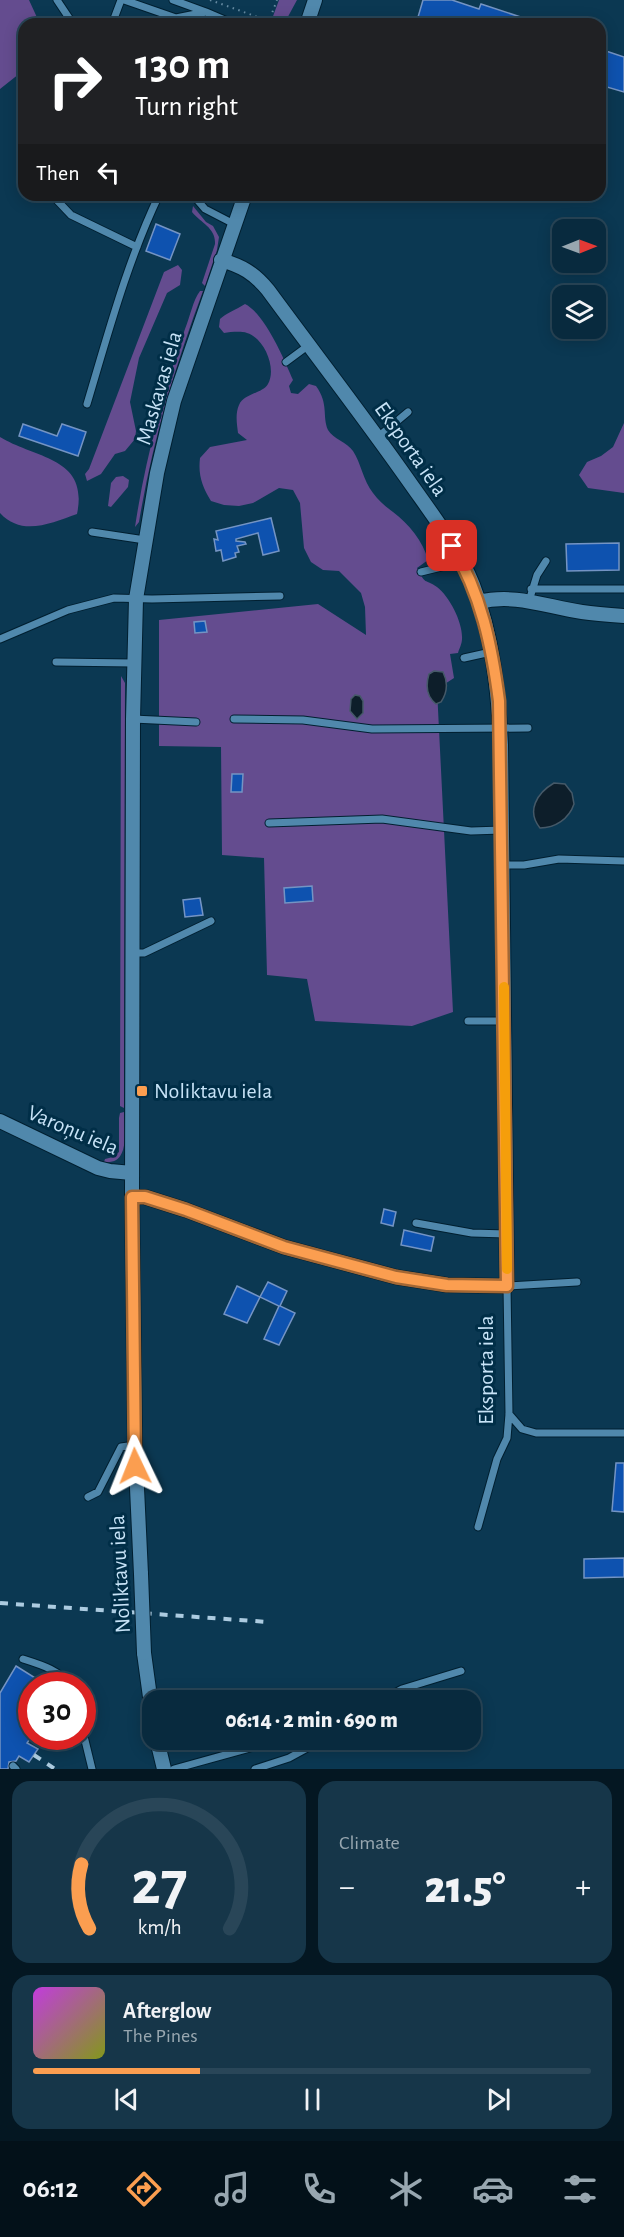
<!DOCTYPE html>
<meta charset="utf-8">
<style>
:root{--surface:#082a3e;--page:#163649;--text:#f1f3f6;--muted:#98a7b0;--line:#294658;--accent:#fb9e50}
body{margin:0;font-family:"Alegreya Sans",sans-serif;background:var(--page);color:var(--text);height:100vh;display:flex;flex-direction:column;font-size:22px;white-space:nowrap}
*{box-sizing:border-box;margin:0}
p{font-size:20px;color:var(--muted)}
.icon{flex:none;width:33px;height:33px;fill:none;stroke:currentColor;stroke-width:2;stroke-linecap:round;stroke-linejoin:round}
.map{position:relative;height:1769px;overflow:hidden}
.side{display:flex;flex-direction:column;gap:12px;padding:12px;background:#041722;flex:1}
.side>*{flex:none}
.hud{position:absolute;left:18px;top:18px;width:588px;height:183px;border-radius:18px;box-shadow:0 3px 15px #0003,0 0 0 2px var(--line);background:#202124;color:#fff;overflow:hidden}
.needle{width:39px;rotate:89deg}
.fabs{position:absolute;left:552px;top:219px;display:grid;gap:12px}
.fabs a{display:grid;place-items:center;width:54px;height:54px;border-radius:12px;background:var(--surface);box-shadow:0 3px 15px #0003,0 0 0 2px var(--line);font-size:30px}
.speed{position:absolute;left:18px;top:1672px;display:flex;gap:12px;font-size:30px;font-weight:700;text-align:center}
.speed>*{display:grid;place-content:center;width:78px;height:78px;border-radius:50%;background:var(--surface);box-shadow:0 3px 15px #0003,0 0 0 2px var(--line);line-height:1}
.speed .limit{border:9px solid #d22;background:#fff;color:#111}
.pin{position:absolute;display:grid;place-items:center;width:51px;height:51px;color:#fff;margin:-26px;border-radius:12px;box-shadow:0 3px 9px #0006}
.me{position:absolute;width:66px;margin:-33px;rotate:358deg;stroke-linejoin:round;filter:drop-shadow(0 0 4px #0008)}
.turn{display:flex;align-items:center;gap:21px;height:126px;padding:0 18px;font-size:27px}
.turn .icon{width:78px;height:78px;stroke-width:2.5}
.turn b{display:block;font-size:42px;line-height:51px}
.then{display:flex;align-items:center;height:57px;padding:0 18px;background:#0003;gap:12px;font-size:22px}
.big{font-size:45px;font-weight:800;line-height:1.1}
.side .card{flex:1;display:flex;flex-direction:column;justify-content:center;gap:9px;min-width:0;padding:0 21px;border-radius:18px;background:var(--page)}
.side .dial{align-items:center;gap:0}
.dial svg{height:156px;overflow:visible;fill:none;stroke:var(--line);stroke-width:7;stroke-linecap:round;text-anchor:middle}
.dial text{fill:var(--text);stroke:none}
.song{display:flex;align-items:center;gap:18px}
.cover{width:72px;height:72px;border-radius:9px;background:linear-gradient(135deg,hsl(290 70% 55%),hsl(70 70% 35%))}
.played{height:6px;border-radius:3px;background:linear-gradient(90deg,var(--accent) 30%,var(--line) 30%)}
.keys{display:flex;justify-content:space-around;direction:ltr}
.heat{display:flex;justify-content:space-between;align-items:center;font-size:33px;direction:ltr}
.side .tiles{flex:1;display:grid;gap:12px;grid-template-columns:1fr 1fr}
.card:last-child{grid-column:span 2}
.trip{position:absolute;left:142px;top:1690px;width:339px;height:60px;border-radius:18px;background:var(--surface);box-shadow:0 3px 15px #0003,0 0 0 2px var(--line);font-weight:800;line-height:60px;text-align:center}
.tab-bar{display:flex;height:96px;justify-content:space-around;align-items:center;background:#031119;color:var(--muted)}
.tab-bar .icon{width:42px;height:42px}
.tab-bar .active{color:var(--accent)}
.tab-bar b{font-size:27px;color:var(--text)}
.map>svg:first-child{display:block}
.green{fill:#644c8f}
.water{fill:#0d1e2a;stroke:#455968;stroke-width:1.5}
.building{fill:#0e52af;stroke:#7494c4;stroke-width:1.5}
.lines{fill:none;stroke-linecap:round;stroke-linejoin:round}
.lane-casing{stroke:#011f30;stroke-width:9}
.street-casing{stroke:#011f30;stroke-width:16}
.path{stroke:#678ca3;stroke-width:2;stroke-dasharray:1.5 4.5;stroke-linecap:butt}
.lane{stroke:#5088ac;stroke-width:7}
.street{stroke:#5088ac;stroke-width:14}
.rail{stroke:#accbe0;stroke-width:4;stroke-dasharray:8 8;stroke-linecap:butt}
.street-bridge-casing{stroke:#011f30;stroke-width:16;stroke-linecap:butt}
.street-bridge{stroke:#5088ac;stroke-width:14}
.route-casing{stroke:#a36734;stroke-width:15}
.route{stroke:#fb9e50;stroke-width:10}
.slow{stroke:#f59e0b;stroke-width:10}
.poi-dot{fill:#fb9e50;stroke:#002e47;stroke-width:2}
.labels{text-anchor:middle;dominant-baseline:central;stroke-width:6;stroke-linejoin:round;paint-order:stroke}
.street-label{font-size:22px;fill:#c7e3f7;stroke:#002e47}
.poi-label{font-size:22px;fill:#c7e3f7;stroke:#002e47;text-anchor:start}
</style>
<div class="map">
<svg width="624" height="1769" viewBox="0 0 624 1769">
<rect width="100%" height="100%" fill="#0b3852"/>
<path class="green" d="M0,0H29L40,24H24V70L0,89Z
M279,0H297L284,24L272,19Z
M193,206L206,222L213,226L219,237L217,250L205,286L202,283L215,244C216,228 201,223 192,212Z
M178,265L182,270L180,285L167,293L139,358L130,402L136,431L135,439L125,451L115,454L101,474L87,481L85,474L89,469L164,272Z
M200,291H203C175,366 152,443 139,522L135,527C145,460 163,394 185,329C190,317 193,300 200,291Z
M245,304C265,314 284,359 293,380L289,386L291,393L298,394L309,384L316,386C329,404 322,416 328,430C333,439 347,442 353,451C361,463 363,480 373,493C379,501 385,506 393,512C409,524 423,541 428,560L417,568C426,586 424,578 437,587C450,597 463,623 462,639C462,644 459,649 458,653L450,654L454,678L437,689L453,1012L412,1026L315,1021L307,979L267,975L264,858L222,855L221,747L159,746V620L318,604L366,635L365,607L361,593L339,571L323,570L311,562L304,548L300,503L293,490L279,488L253,503L239,506L224,505L211,501C202,486 198,475 200,458L210,447L247,440L238,433C237,424 235,414 239,405C244,393 262,394 268,384C277,368 264,338 247,333C241,331 231,332 224,333L219,327L220,319C226,313 236,310 245,304Z
M624,423V493L588,488L579,475L587,462L601,456L613,447Z
M0,437C36,459 89,457 77,514C51,523 22,537 0,513Z
M123,476L129,480L128,487L111,507L108,506L111,483L116,477Z
M121,676L125,683L124,1108L120,1106Z
M124,1112C124,1130 131,1165 104,1162L105,1159L113,1157L119,1152V1118L120,1113Z"/>
<path class="water" d="M434,671L443,672C448,682 447,693 441,702L436,704C426,696 426,684 429,674Z
M355,695L360,696L363,701V713L357,719L350,711L351,699Z
M554,783L565,784L572,793L574,804C569,819 555,828 540,828C526,811 537,793 554,783Z"/>
<path class="building" d="M423,0H452L479,9L481,4L536,22V24H416Z
M600,49L624,57V92L600,85Z
M156,224L180,234L170,260L146,251Z
M23,424L57,436L62,424L86,432L78,456L19,436Z
M271,518L279,551L263,555L258,533L236,539V541L245,542L246,544L237,546L239,552L235,553L236,557L223,561L221,550L216,551L214,539L218,540L216,531Z
M619,543V570L567,571L566,544Z
M205,621L207,632L195,633L194,622Z
M232,774H243L242,792H231Z
M312,886L313,901L285,903L284,888Z
M200,898L203,915L185,917L183,900Z
M384,1209L396,1212L393,1226L381,1223Z
M404,1230L434,1237L431,1251L401,1245Z
M268,1282L287,1291L280,1306L295,1313L279,1345L264,1339L279,1306L260,1297Z
M237,1286L260,1297L247,1323L224,1314Z
M616,1463H624V1512L612,1511Z
M624,1558V1577L584,1578V1559Z
M16,1666L48,1686H32V1736L27,1743L38,1749L29,1762L19,1756L16,1761L9,1762L8,1769H0V1693Z"/>
<g class="lines">
<g class="lane-casing">
<path id="lane" d="M57,0L73,24
M124,0L176,18L206,12L227,21L226,24
M173,0L206,12
M112,24L121,0
M52,195L71,215L137,247
M193,195L205,209L234,224
M286,362L309,345
M87,404C108,334 127,262 159,195
M378,437L408,412
M92,532L145,540
M421,572L462,562
M531,589H624
M529,601L537,575L546,561
M0,639L68,610L114,598L152,599L280,596
M464,658L491,652
M56,662L133,663
M133,719L196,722
M234,719L303,720L372,729L528,728
M269,823L382,819L471,831L502,830
M502,865H524L559,859L624,861
M132,953H144L211,921
M468,1021H504
M416,1223L472,1233L506,1234
M509,1414L522,1429L536,1433H624
M88,1497L98,1492L121,1447L135,1445
M478,1527L497,1459L507,1438L509,1414L507,1286L577,1282
M23,1659C42,1665 59,1670 71,1686
M380,1701L402,1689L461,1671
M82,1728L92,1769
M13,1766L16,1769
M174,1769L275,1741
M255,1769L289,1758L322,1740"/>
</g>
<g class="street-casing">
<path id="street" d="M307,24L315,0
M479,602C515,593 547,607 582,612C596,614 610,615 624,616
M0,1121L98,1168L110,1171L132,1173
M132,1197H145L186,1210L284,1247L396,1277L447,1285L507,1286L501,745C498,691 493,636 473,585C458,547 431,513 408,480C363,416 315,354 268,290C254,273 242,266 221,260
M141,1574L135,1445L132,1197L133,719L136,599L157,473L174,401L245,195
M144,1653L153,1719
M157,1740L164,1769"/>
</g>
<path class="path" d="M210,0L269,21
M277,24L269,21L277,0"/>
<use href="#lane" class="lane"/>
<use href="#street" class="street"/>
<path class="rail" d="M0,1603L268,1622
M34,1755L55,1769"/>
<g class="street-bridge-casing">
<path id="street-bridge" d="M141,1574L144,1653"/>
</g>
<use href="#street-bridge" class="street-bridge"/>
</g>
<g class="lines">
<g class="route-casing">
<path id="route" d="M135,1466L132,1197H145L186,1210L284,1247L396,1277L447,1285L507,1286L499,701C492,647 481,593 452,546"/>
</g>
<use href="#route" class="route"/>
<path class="slow" d="M504,987L507,1269"/>
</g>
<rect class="poi-dot" x="136" y="1085" width="12" height="12" rx="3"/>
<g class="labels">
<g class="street-label">
<text transform="translate(159 388) rotate(-74)">Maskavas iela</text>
<text transform="translate(411 449) rotate(55)">Eksporta iela</text>
<text transform="translate(73 1130) rotate(23)">Varoņu iela</text>
<text transform="translate(486 1370) rotate(-90)">Eksporta iela</text>
<text transform="translate(120 1574) rotate(-93)">Noliktavu iela</text>
</g>
<g class="poi-label">
<text x="154" y="1091">Noliktavu iela</text>
</g>
</g>
</svg>
<div class="fabs">
<a><svg class="needle" viewBox="-14 -14 28 28"><path d="M0-13l5 13h-10z" fill="#e53935"/><path d="M0 13l5-13h-10z" fill="#98a7b0"/></svg></a>
<a><svg class="icon" aria-label="layers" viewBox="0 0 24 24"><path d="M12 4l9 5-9 5-9-5zM3 14l9 5 9-5"/></svg></a>
</div>
<div class="speed"><div class="limit">30</div></div>
<div class="pin" style="left:452px;top:546px;background:#d93025"><svg class="icon" aria-label="arrive" viewBox="0 0 24 24"><path d="M6 21V4h12l-3 4 3 4H6"/></svg></div>
<svg class="me" style="left:135px;top:1466px" viewBox="-20 -20 40 40"><path d="M0-17L14 15 0 8-14 15z" fill="#fb9e50" stroke="#fff" stroke-width="4"/></svg>
<div class="trip">06:14 · 2 min · 690 m</div>
<div class="hud">
<div class="turn"><svg class="icon" aria-label="right" viewBox="0 0 24 24"><path d="M7 20v-9h11M14 6l5 5-5 5"/></svg><div><b>130 m</b>Turn right</div></div>
<div class="then">Then<svg class="icon" aria-label="left" viewBox="0 0 24 24"><path d="M17 20v-9H6M10 6l-5 5 5 5"/></svg></div>
</div>
</div>
<section class="side">
<div class="tiles">
<div class="card dial"><svg viewBox="0 0 100 80">
<path d="M14 69A42 42 0 1 1 86 69"/>
<path d="M14 69A42 42 0 0 1 10 36" stroke="#fb9e50"/>
<text x="50" y="56" font-size="32" font-weight="700">27</text>
<text x="50" y="72" font-size="11">km/h</text>
</svg></div>
<div class="card"><p>Climate</p>
<div class="heat"><a>−</a><b class="big">21.5°</b><a>+</a></div>
</div>
<div class="card">
<div class="song"><i class="cover"></i><div><b>Afterglow</b><p>The Pines</p></div></div>
<div class="played"></div>
<div class="keys"><svg class="icon" aria-label="previous" viewBox="0 0 24 24"><path d="M18 5L8 12l10 7zM5 5v14"/></svg><svg class="icon" aria-label="pause" viewBox="0 0 24 24"><path d="M8 5v14M16 5v14"/></svg><svg class="icon" aria-label="next" viewBox="0 0 24 24"><path d="M6 5l10 7-10 7zM19 5v14"/></svg></div>
</div>
</div>
</section>
<nav class="tab-bar">
<b>06:12</b>
<svg class="icon active" aria-label="directions" viewBox="0 0 24 24"><path d="M12 3l9 9-9 9-9-9zM9 14v-3h6M13 9l2 2-2 2"/></svg>
<svg class="icon" aria-label="music" viewBox="0 0 24 24"><path d="M9 18V5l10-2v13"/><circle cx="6" cy="18" r="3"/><circle cx="16" cy="16" r="3"/></svg>
<svg class="icon" aria-label="phone" viewBox="0 0 24 24"><path d="M5 4h4l2 5-3 2q2 4 5 5l2-3 5 2v4C11 20 4 13 5 4z"/></svg>
<svg class="icon" aria-label="climate" viewBox="0 0 24 24"><path d="M12 3v18M4 7l16 10M4 17L20 7"/></svg>
<svg class="icon" aria-label="car" viewBox="0 0 24 24"><path d="M5 17H2v-5l4-1 3-4h7l3 4 3 1v5h-3M9 17h6M6 11h13"/><circle cx="7" cy="17" r="2"/><circle cx="17" cy="17" r="2"/></svg>
<svg class="icon" aria-label="filters" viewBox="0 0 24 24"><path d="M4 7h16M4 17h16"/><circle cx="9" cy="7" r="2"/><circle cx="15" cy="17" r="2"/></svg>
</nav>
